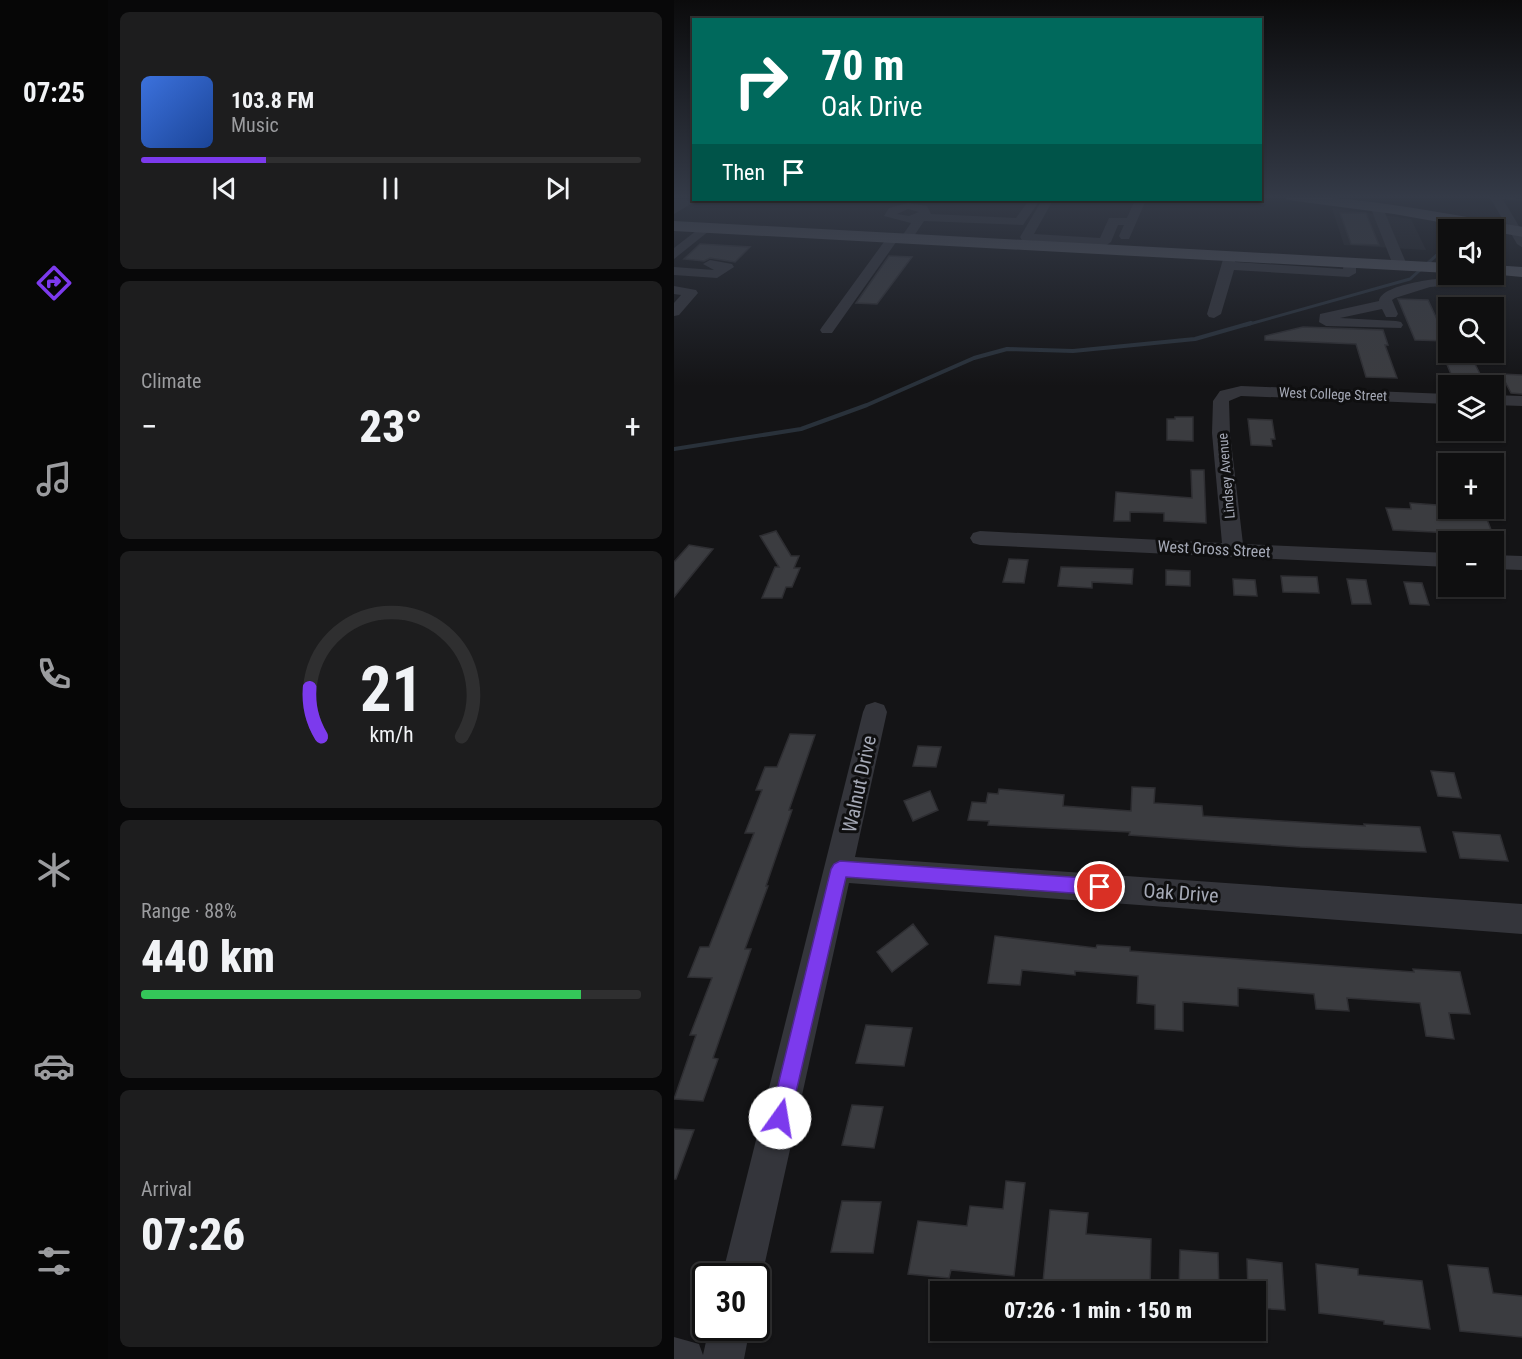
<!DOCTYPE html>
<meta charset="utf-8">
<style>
:root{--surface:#0f0f10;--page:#1d1d1e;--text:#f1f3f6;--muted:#9b9c9f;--line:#2f2f30;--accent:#7c3aed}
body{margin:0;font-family:"Roboto Condensed",sans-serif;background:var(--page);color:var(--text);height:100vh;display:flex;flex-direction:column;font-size:22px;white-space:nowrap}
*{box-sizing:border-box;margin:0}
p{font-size:20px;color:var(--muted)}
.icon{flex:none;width:33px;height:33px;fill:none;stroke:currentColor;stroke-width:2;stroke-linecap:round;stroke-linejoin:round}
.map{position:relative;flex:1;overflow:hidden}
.panel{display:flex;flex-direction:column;gap:12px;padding:12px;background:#080809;width:566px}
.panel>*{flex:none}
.guide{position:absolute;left:18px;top:18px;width:570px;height:183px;border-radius:0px;box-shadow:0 2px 4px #0004,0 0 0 2px var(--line);background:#00695c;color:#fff;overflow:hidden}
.tools{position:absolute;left:764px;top:219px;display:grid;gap:12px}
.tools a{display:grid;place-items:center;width:66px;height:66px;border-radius:0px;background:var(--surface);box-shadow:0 2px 4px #0004,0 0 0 2px var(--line);font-size:30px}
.speed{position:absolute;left:18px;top:1263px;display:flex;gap:12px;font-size:30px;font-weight:700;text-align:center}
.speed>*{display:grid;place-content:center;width:78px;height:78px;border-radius:50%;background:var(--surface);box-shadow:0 2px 4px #0004,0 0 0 2px var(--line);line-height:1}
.speed .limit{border:3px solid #111;border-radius:9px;background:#fff;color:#111}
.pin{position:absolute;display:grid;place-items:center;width:51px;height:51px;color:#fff;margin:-26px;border:3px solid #fff;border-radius:50%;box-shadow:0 2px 6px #0007}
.me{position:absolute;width:66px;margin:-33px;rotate:13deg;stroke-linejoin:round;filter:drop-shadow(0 0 4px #0008)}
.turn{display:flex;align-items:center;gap:21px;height:126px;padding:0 30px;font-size:27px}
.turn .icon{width:78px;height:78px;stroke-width:2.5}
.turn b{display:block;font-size:42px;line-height:51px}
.then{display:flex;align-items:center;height:57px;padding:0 30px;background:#0003;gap:12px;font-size:22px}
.big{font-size:45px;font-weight:800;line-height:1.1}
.panel .card{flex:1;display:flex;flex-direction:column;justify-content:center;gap:9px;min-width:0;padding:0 21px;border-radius:9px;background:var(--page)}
.panel .dial{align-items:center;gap:0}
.dial svg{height:156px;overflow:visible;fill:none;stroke:var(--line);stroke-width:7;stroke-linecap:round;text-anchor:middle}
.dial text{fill:var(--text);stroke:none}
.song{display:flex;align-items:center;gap:18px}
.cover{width:72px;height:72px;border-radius:9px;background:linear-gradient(135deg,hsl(220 70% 55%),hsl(220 70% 35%))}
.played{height:6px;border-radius:3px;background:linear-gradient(90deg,var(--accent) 25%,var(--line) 25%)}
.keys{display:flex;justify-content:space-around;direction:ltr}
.heat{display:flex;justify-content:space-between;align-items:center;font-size:33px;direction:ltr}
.charge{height:9px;border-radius:4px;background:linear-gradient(90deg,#34c759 88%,var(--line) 0)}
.trip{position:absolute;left:256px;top:1281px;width:336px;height:60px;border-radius:0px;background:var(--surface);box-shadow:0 2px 4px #0004,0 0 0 2px var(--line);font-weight:800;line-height:60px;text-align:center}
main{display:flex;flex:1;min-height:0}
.menu{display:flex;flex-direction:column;width:108px;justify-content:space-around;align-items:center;background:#060606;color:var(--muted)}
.menu .icon{width:42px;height:42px}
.menu .active{color:var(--accent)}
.menu b{font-size:27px;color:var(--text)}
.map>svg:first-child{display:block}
.built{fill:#202023}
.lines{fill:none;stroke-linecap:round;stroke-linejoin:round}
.stream-far1{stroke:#29313a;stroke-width:3}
.stream{stroke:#29313a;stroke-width:4}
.building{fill:#3b3c40;stroke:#2e2e32;stroke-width:1.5}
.minor{fill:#34353b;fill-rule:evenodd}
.major{fill:#50525a;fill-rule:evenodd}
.rail-casing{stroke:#474950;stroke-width:4}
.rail{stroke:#0f0f10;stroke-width:2;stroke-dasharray:8;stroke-linecap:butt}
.route{fill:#7c3aed;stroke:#51269a;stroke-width:1.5}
.labels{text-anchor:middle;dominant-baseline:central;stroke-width:6;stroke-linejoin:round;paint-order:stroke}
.far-street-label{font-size:14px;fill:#a5a9b6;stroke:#0f0f10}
.street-label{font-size:16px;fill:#a5a9b6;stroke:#0f0f10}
.near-street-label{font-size:20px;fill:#a5a9b6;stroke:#0f0f10}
</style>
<main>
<nav class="menu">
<b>07:25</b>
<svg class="icon active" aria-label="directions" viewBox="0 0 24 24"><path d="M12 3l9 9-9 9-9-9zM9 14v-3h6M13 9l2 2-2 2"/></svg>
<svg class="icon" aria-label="music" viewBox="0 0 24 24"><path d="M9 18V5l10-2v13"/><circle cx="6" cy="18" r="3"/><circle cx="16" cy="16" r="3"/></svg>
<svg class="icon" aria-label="phone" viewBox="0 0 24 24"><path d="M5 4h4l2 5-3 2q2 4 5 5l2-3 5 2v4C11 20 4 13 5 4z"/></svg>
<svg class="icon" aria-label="climate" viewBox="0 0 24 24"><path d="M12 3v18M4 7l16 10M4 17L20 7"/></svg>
<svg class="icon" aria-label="car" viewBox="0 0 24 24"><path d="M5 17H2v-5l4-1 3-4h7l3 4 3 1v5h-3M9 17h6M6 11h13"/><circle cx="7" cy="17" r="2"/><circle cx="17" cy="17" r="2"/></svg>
<svg class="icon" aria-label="filters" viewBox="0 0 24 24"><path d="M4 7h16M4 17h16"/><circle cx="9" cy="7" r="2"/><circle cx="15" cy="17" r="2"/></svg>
</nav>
<section class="panel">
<div class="card">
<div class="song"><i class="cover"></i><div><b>103.8 FM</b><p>Music</p></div></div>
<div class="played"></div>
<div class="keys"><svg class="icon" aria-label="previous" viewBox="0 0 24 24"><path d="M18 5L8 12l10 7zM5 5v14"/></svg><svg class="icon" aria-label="pause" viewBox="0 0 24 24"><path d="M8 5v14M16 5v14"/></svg><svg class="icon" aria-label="next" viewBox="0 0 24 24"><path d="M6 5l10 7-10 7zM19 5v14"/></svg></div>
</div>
<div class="card"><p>Climate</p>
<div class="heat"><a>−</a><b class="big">23°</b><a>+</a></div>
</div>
<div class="card dial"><svg viewBox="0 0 100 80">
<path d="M14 69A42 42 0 1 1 86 69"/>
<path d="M14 69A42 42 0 0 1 8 44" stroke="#7c3aed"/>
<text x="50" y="56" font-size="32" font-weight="700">21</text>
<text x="50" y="72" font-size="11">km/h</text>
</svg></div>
<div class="card"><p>Range · 88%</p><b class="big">440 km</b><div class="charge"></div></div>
<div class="card"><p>Arrival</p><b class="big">07:26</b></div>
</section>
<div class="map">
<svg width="849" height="1359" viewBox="0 0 849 1359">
<rect width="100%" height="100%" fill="#141416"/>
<path class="built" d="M658,208L737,219L752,250L670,245Z"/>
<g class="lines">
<path class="stream-far1" d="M572,325L736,279L774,245"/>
<path class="stream" d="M0,449L127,429L193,405L300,358L333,349L399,351L521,339L577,323"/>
</g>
<path class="building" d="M666,213H692L705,245L677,244Z
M26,244L76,247L61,262L36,258L30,261L10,259Z
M215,256L238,257L203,304L182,303Z
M724,299L754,300L773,341L741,340Z
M629,327L709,330L714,345H711L723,378L692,377L682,344L591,340V336Z
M772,362L801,364L809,380L779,379Z
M827,374L849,375V394L837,393Z
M501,417H519V441L493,440V419H501Z
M574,419L598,420L601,439H597L598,446L577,445Z
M517,470H530L532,523L490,521V513L456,512V521H440L442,492L518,498Z
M736,503L763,505L766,512L811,514L819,535L719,530L712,508L737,509Z
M102,531L117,556H125L120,568H126L118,587H112L108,598H88L101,567H105L86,536Z
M15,545L39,549L0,597V562Z
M335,559L354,560L350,583L329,582Z
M387,567L459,569L458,584L418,582V588L384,586Z
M492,570L516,571V586L492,585Z
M607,576L643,577L645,593L609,592Z
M559,579L581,580L583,596L560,595Z
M673,579L692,580L697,604H678Z
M730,582L748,583L755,605L736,604Z
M116,734L141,735L115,810H118L92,886H94L71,949H77L39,1058L44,1059L29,1101L0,1099L22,1035H16L38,978L14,977L26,947H35L80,833H71L88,790H82L91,767H103Z
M244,746L267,747L262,767L239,766Z
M757,771L780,773L787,798L764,796Z
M458,787L481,788L480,803L528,806L529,816L691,826L690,824L746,827L752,852L626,847L455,835L456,832L314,825L315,821L294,820L298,802L312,803L314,793L324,794L325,789L390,795L389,806L457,811Z
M256,791L264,810L239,821L230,801Z
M779,832L826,835L834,861L786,858Z
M239,924L254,944L218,972L203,952Z
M321,936L422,948L423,945L456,947V951L740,972L739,969L786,972L796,1014L775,1013L780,1039L752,1036L746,1003L673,998L675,1011L642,1009L640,994L564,988V1006L509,1002V1031L481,1029V1005L463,1003L464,976L401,971V975L348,970L346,985L314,983Z
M192,1025L238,1028L230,1066L182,1063Z
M178,1105L209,1107L200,1148L168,1145Z
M0,1129L20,1130L2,1179H0Z
M332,1181L351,1183L340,1276L277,1270L275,1278L234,1274L244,1221L293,1226L296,1206L329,1209Z
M168,1201L207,1202L199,1253L157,1252Z
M376,1210L414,1213L412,1234L477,1239L476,1292H435V1288L369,1282Z
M506,1250L544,1253L545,1292H505Z
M573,1259L608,1263L611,1310L582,1308V1292H574Z
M642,1264L684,1269V1275L748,1281L756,1329L710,1324V1321L645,1313Z
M774,1265L814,1268L819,1293L849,1296V1337L786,1331Z"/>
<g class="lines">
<path class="minor" d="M815,196H827L849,233V248L843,244Z
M0,199H14L20,202L0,214Z
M355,200H366L349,225L250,221L236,242L232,243L226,239L237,223L210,216L215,208L234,203L253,206L257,214L342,218ZM234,209L245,212L235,216L223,214Z
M368,200H379L360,234L426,238L435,218H453L461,200H472L455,239H447L445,236L450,225H444L437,242L431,246L348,240L346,237Z
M698,204L708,206L733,265L731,268H721L719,265L696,206Z
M31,224L35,225V231L0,259V248Z
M219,234L225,238L158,333H148L146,330L148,327L215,235Z
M556,252L562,256L561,262L669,269L670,262L676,258L682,262V273L675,277L560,270L547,314L540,318L535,317L533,314L550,256Z
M36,260L58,264L60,267L43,278L0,275V267L40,270L29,264Z
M783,274H796L792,284L756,287L721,298L718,300L724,314L722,317H712L708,309L666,318L722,321L727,322L729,325L727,328L652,326L645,322L646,314L705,301C707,284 766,278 782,277Z
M0,286L22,290L24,293L5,315L0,316V303L7,295L0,294Z
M567,386L774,394V404L567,396L555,401L556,433L569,544L774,553V567L306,545L299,543L296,538L299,533L306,531L548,543L538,433L539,401L546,391Z
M819,395L849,396V406L819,405Z
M819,555L849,556V570L819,569Z
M201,702L210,705L213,712L181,857L849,904V934L175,883L88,1276L82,1289V1276H48L189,712L192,705Z
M35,1328H76L70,1359H0V1337L25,1344L29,1355Z"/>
<path class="major" d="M607,196C688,196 768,213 849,227V237L720,214L614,200Z
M0,221L774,263V273L0,231Z
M819,265L849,267V277L816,274H819Z"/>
<g class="rail-casing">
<path id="rail" d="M810,196L849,198"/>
</g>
<use href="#rail" class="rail"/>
</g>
<linearGradient id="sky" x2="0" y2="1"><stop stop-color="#0b0b0c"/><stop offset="0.51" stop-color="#343a47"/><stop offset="1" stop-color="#343a47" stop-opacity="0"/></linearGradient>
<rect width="849" height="386" fill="url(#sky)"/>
<path class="route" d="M166,861L426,879L432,881L434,887L432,892L426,895L172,877L116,1118L113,1125L106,1128L99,1125L96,1118L157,869L160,864Z"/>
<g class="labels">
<g class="far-street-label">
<text transform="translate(659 394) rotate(2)">West College Street</text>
<text transform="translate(552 476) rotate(-95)">Lindsey Avenue</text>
</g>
<g class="street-label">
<text transform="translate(540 549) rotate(3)">West Gross Street</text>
</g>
<g class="near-street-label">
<text transform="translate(185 784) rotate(-78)">Walnut Drive</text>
<text transform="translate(507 893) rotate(4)">Oak Drive</text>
</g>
</g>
</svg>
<div class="tools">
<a><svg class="icon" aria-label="sound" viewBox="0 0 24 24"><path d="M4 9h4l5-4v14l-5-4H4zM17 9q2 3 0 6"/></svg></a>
<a><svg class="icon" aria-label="search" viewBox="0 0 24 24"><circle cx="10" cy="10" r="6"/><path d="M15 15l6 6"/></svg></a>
<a><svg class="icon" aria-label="layers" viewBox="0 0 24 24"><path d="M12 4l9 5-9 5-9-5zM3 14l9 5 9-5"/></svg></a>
<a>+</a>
<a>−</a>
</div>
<div class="speed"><div class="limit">30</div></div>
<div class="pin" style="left:426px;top:887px;background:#d93025"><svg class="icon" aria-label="arrive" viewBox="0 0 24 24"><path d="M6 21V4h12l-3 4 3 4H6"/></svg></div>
<svg class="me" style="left:106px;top:1118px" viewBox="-20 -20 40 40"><circle r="19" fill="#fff"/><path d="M0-13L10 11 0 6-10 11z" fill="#7c3aed"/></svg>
<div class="trip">07:26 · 1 min · 150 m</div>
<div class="guide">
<div class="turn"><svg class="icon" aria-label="right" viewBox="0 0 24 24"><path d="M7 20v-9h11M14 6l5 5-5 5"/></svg><div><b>70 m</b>Oak Drive</div></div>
<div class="then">Then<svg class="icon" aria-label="arrive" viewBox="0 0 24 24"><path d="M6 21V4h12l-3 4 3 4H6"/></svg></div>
</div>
</div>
</main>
